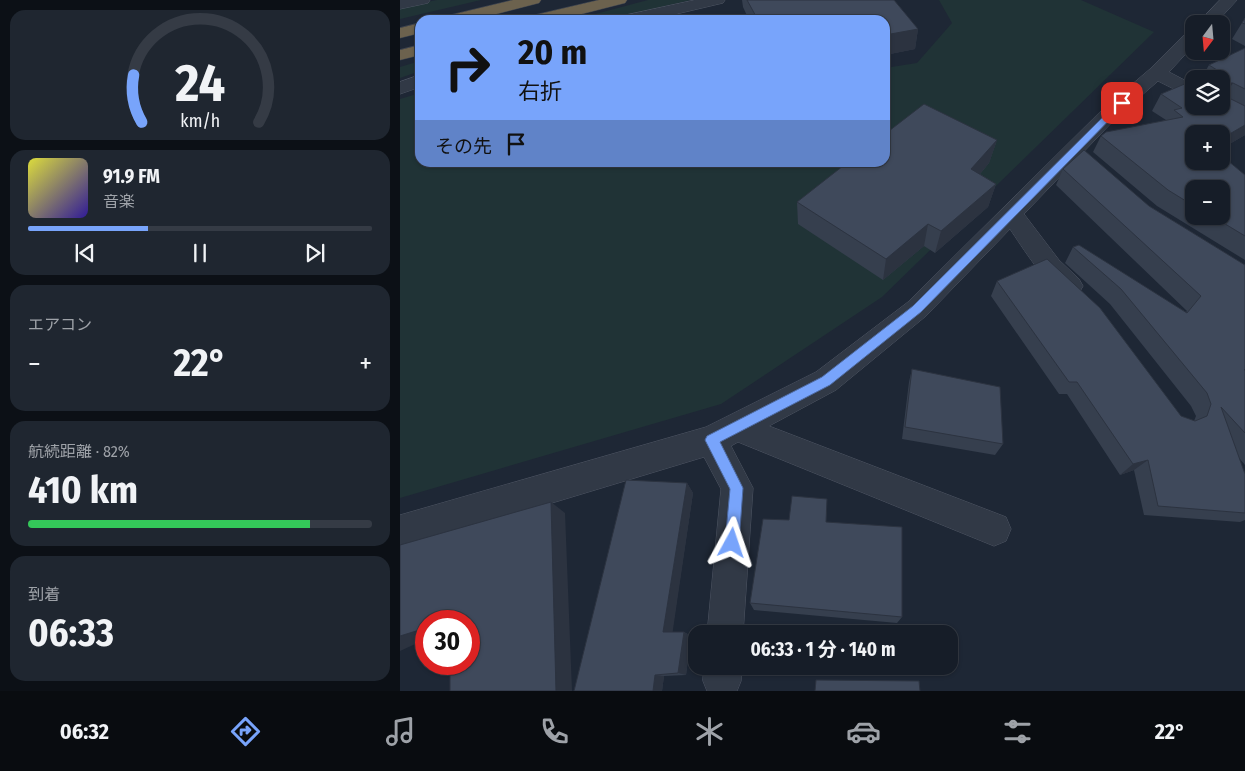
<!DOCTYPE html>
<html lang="ja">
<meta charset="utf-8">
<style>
:root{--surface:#161d28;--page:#1f2630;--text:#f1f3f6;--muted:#9ea2a8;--line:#353b45;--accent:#78a4fb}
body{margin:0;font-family:"Fira Sans Condensed","Noto Sans JP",sans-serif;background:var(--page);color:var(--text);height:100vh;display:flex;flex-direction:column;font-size:19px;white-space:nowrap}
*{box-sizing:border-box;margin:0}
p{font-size:16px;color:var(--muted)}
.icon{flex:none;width:28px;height:28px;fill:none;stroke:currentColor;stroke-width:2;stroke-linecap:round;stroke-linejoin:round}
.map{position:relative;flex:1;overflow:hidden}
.drawer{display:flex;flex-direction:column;gap:10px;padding:10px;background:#0c1016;width:400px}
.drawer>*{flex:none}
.hud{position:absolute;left:15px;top:15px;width:475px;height:152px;border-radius:15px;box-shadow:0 1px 4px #0004,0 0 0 1px var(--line);background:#78a4fb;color:#111;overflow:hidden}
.needle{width:32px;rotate:196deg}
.buttons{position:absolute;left:785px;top:15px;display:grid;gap:10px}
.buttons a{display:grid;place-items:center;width:45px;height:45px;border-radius:10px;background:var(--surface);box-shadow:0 1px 4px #0004,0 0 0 1px var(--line);font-size:25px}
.speed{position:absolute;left:15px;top:610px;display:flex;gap:10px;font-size:25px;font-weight:700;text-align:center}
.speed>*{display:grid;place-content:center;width:65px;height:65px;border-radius:50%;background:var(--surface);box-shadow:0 1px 4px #0004,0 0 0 1px var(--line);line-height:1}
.speed .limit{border:8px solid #d22;background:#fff;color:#111}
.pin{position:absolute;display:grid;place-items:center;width:42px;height:42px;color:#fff;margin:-21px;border-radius:10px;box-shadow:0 2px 8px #0006}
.me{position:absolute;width:55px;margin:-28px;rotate:5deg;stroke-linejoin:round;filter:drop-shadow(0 0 4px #0008)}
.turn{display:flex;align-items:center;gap:18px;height:105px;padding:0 20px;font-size:22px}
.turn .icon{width:65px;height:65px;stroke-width:2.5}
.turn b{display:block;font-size:35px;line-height:42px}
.then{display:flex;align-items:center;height:48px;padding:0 20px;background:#0003;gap:10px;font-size:19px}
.big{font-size:38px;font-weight:700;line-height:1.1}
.drawer .tile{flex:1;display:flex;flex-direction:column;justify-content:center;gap:8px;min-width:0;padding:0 18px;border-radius:15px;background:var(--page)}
.drawer .dial{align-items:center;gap:0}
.dial svg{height:130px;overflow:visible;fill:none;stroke:var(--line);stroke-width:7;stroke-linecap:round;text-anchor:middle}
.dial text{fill:var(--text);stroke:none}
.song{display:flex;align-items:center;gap:15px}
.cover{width:60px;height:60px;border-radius:8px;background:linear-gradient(135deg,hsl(60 70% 55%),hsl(250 70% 35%))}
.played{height:5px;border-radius:2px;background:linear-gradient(90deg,var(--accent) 35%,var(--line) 35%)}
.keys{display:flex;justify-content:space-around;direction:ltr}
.heat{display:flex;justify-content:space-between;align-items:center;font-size:28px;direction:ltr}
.charge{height:8px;border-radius:4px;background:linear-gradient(90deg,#34c759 82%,var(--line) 0)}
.trip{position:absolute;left:288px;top:625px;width:270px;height:50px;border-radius:15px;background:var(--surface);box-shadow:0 1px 4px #0004,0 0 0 1px var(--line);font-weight:700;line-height:50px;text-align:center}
.tab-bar{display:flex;height:80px;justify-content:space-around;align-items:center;background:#090c10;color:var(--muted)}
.tab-bar .icon{width:35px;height:35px}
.tab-bar .selected{color:var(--accent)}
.tab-bar b{font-size:22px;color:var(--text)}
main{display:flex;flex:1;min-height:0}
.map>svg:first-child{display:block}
.green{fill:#203336}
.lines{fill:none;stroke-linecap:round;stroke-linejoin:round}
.minor-casing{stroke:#4f5664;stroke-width:1}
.motorway-casing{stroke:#3c4350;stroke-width:1}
.minor{fill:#313946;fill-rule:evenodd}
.motorway{fill:#6c624e;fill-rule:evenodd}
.wall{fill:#363f4e;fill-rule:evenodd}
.shaded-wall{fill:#2c3340}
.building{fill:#3f495b;stroke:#2c3340}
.route{fill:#78a4fb;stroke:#4e6ba3}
</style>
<main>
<section class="drawer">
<div class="tile dial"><svg viewBox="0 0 100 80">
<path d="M14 69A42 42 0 1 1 86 69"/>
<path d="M14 69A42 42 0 0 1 9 40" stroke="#78a4fb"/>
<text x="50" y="56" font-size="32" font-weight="700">24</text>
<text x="50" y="72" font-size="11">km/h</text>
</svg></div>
<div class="tile">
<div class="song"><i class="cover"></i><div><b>91.9 FM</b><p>音楽</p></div></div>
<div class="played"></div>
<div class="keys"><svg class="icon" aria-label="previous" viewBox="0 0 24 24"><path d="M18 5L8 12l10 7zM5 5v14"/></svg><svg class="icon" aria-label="pause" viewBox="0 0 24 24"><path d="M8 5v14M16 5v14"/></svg><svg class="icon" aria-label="next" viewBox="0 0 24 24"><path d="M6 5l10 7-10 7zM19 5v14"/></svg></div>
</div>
<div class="tile"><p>エアコン</p>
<div class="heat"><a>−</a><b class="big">22°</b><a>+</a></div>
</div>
<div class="tile"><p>航続距離 · 82%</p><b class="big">410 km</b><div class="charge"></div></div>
<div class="tile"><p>到着</p><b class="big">06:33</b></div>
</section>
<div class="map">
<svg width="845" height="691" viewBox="0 0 845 691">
<rect width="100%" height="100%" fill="#1e2735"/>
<path class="green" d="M37,0H81L0,19V7Z
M248,0H291L204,20H173Z
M539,0H681L754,32L482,297L321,404L0,498V99L20,93V162H485V68L517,63L552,23Z
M20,61V71L0,78V67Z"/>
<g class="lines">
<g class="minor-casing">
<path id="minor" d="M0,0H30L28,3L0,9Z
M295,0H325L323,3L251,20H219L222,16Z
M820,0H837L815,24H797Z
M794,30V45L769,72L794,85V99L758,81L717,117L624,214L659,260L679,279L683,286L679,293C675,294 672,296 668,295C649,291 621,245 610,229L526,316L436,390L369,426L606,517L611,529L606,541L594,546L338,442L331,446L353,488L343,634H307L321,489L304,457L0,549V515L306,427L416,372L508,302L703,109L750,69L788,31Z
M20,75V87L0,94V82Z
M304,666H342L341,681L337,691H307L303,681Z"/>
</g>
<g class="motorway-casing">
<path id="motorway" d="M113,0H141L139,3L73,20H44L47,16Z
M199,0H227L225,3L158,20H128L131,16Z
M20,23V33L0,38V28Z
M20,45V55L0,60V50Z"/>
</g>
<use href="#minor" class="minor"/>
<use href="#motorway" class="motorway"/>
</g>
<path class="wall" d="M342,0H487L518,29L515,49L485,55V20H349L343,7Z
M845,18V46L832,39Z
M845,48V135L821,149V134H794L845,175V260L757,206L693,152L701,136L766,120L752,111L761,94L794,106L821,79H801L809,65ZM794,189L821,216H794Z
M597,140L589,163L580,174L596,184L588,207L535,253L524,246L483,280L398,224L397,202Z
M663,169L749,206L845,265V465L839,458L845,474V520L840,522L744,515L734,470L720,475L667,394H659L591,296L597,281L781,416L794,421L796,416L791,406L710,304L665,263L673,247L786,312L787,311L656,185Z
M512,369L603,444L595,455L502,439L509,382Z
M287,483L293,493L272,632H284L291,636L286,675L264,676L262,691H174Z
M426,522L502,617L497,623L354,610L350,603Z"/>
<path class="shaded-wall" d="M518,29L515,49L485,55V35Z
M830,83H833L821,101V89Z
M845,125V135L821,149V139Z
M597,140L589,163L565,192L571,169Z
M596,184L588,207L535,253L541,231Z
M528,224L524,246L483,280L486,259Z
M748,460L734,470L720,475L733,464Z
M287,483L293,493L272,636L263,632Z
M151,502L165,513L172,691H156Z
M26,628V639L0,651V636Z
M284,632L291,636L286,675L278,673Z
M255,675L264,676L262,691H253Z"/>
<path class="building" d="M347,0H494L518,29L485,35V20H358Z
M845,18V24L842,23Z
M845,48V89L833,83H830V88L821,89V79H805L806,75L817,70L809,65Z
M794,80V106H821V94L845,106V125L821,139V134H794V161H821V155L845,175V236L812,216H821V189H794V206L768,190L701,136L706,132L783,117L774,110L782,108L761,94Z
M524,104L597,140L571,169L596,184L541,231L528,224L486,259L397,202L448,162H485V134Z
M684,150L749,206L845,265V369L844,370H845V433L821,407L845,474V513L758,506L748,460L733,464L677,382H669L597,281L647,259L700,308L781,416L795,421L807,416L811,404L807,393L721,289L673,247L679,245L787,313L801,296L663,169Z
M512,369L600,387L603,444L505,427Z
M226,480L287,483L263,632H284L278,673L255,675L253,691H174Z
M392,496L427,499L426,522L502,527V617L350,603L363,519L389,520Z
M151,502L156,691H50V664H69V621H26V628L0,636V545Z
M416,680L519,681L520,691H415Z"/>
<path class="route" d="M719,101L726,103L521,312L430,385L320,442L343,488L339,543L337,548L332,550L327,548L325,543L330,489L305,440L307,436L422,377L513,306Z"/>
</svg>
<div class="buttons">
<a><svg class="needle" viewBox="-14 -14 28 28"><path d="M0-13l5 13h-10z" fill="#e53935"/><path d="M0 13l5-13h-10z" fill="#9ea2a8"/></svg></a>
<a><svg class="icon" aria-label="layers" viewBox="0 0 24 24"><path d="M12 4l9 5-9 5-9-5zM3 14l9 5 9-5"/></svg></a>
<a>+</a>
<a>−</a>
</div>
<div class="speed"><div class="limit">30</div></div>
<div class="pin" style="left:722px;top:103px;background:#d93025"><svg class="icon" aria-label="arrive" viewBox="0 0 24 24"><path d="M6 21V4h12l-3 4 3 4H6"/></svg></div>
<svg class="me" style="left:332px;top:543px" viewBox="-20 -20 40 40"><path d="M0-17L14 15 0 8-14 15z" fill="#78a4fb" stroke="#fff" stroke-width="4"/></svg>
<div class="trip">06:33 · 1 分 · 140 m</div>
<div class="hud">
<div class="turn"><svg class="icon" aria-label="right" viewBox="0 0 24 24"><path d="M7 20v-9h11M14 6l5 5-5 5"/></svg><div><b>20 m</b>右折</div></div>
<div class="then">その先<svg class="icon" aria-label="arrive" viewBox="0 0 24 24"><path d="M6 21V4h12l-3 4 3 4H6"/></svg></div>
</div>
</div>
</main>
<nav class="tab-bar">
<b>06:32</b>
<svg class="icon selected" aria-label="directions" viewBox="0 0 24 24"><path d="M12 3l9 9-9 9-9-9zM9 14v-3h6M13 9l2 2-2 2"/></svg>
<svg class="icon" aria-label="music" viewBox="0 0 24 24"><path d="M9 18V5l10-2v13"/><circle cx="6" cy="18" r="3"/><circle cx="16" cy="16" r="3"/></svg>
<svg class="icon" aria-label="phone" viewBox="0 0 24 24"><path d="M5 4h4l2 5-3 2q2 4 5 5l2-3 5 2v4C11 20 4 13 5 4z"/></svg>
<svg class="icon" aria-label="climate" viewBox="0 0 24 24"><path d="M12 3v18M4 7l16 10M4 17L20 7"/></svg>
<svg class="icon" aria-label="car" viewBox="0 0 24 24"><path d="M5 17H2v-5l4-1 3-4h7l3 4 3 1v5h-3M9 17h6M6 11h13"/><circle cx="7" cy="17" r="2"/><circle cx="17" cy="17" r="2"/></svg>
<svg class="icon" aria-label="filters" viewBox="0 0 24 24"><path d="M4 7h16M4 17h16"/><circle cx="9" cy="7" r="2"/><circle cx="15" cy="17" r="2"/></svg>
<b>22°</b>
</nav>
